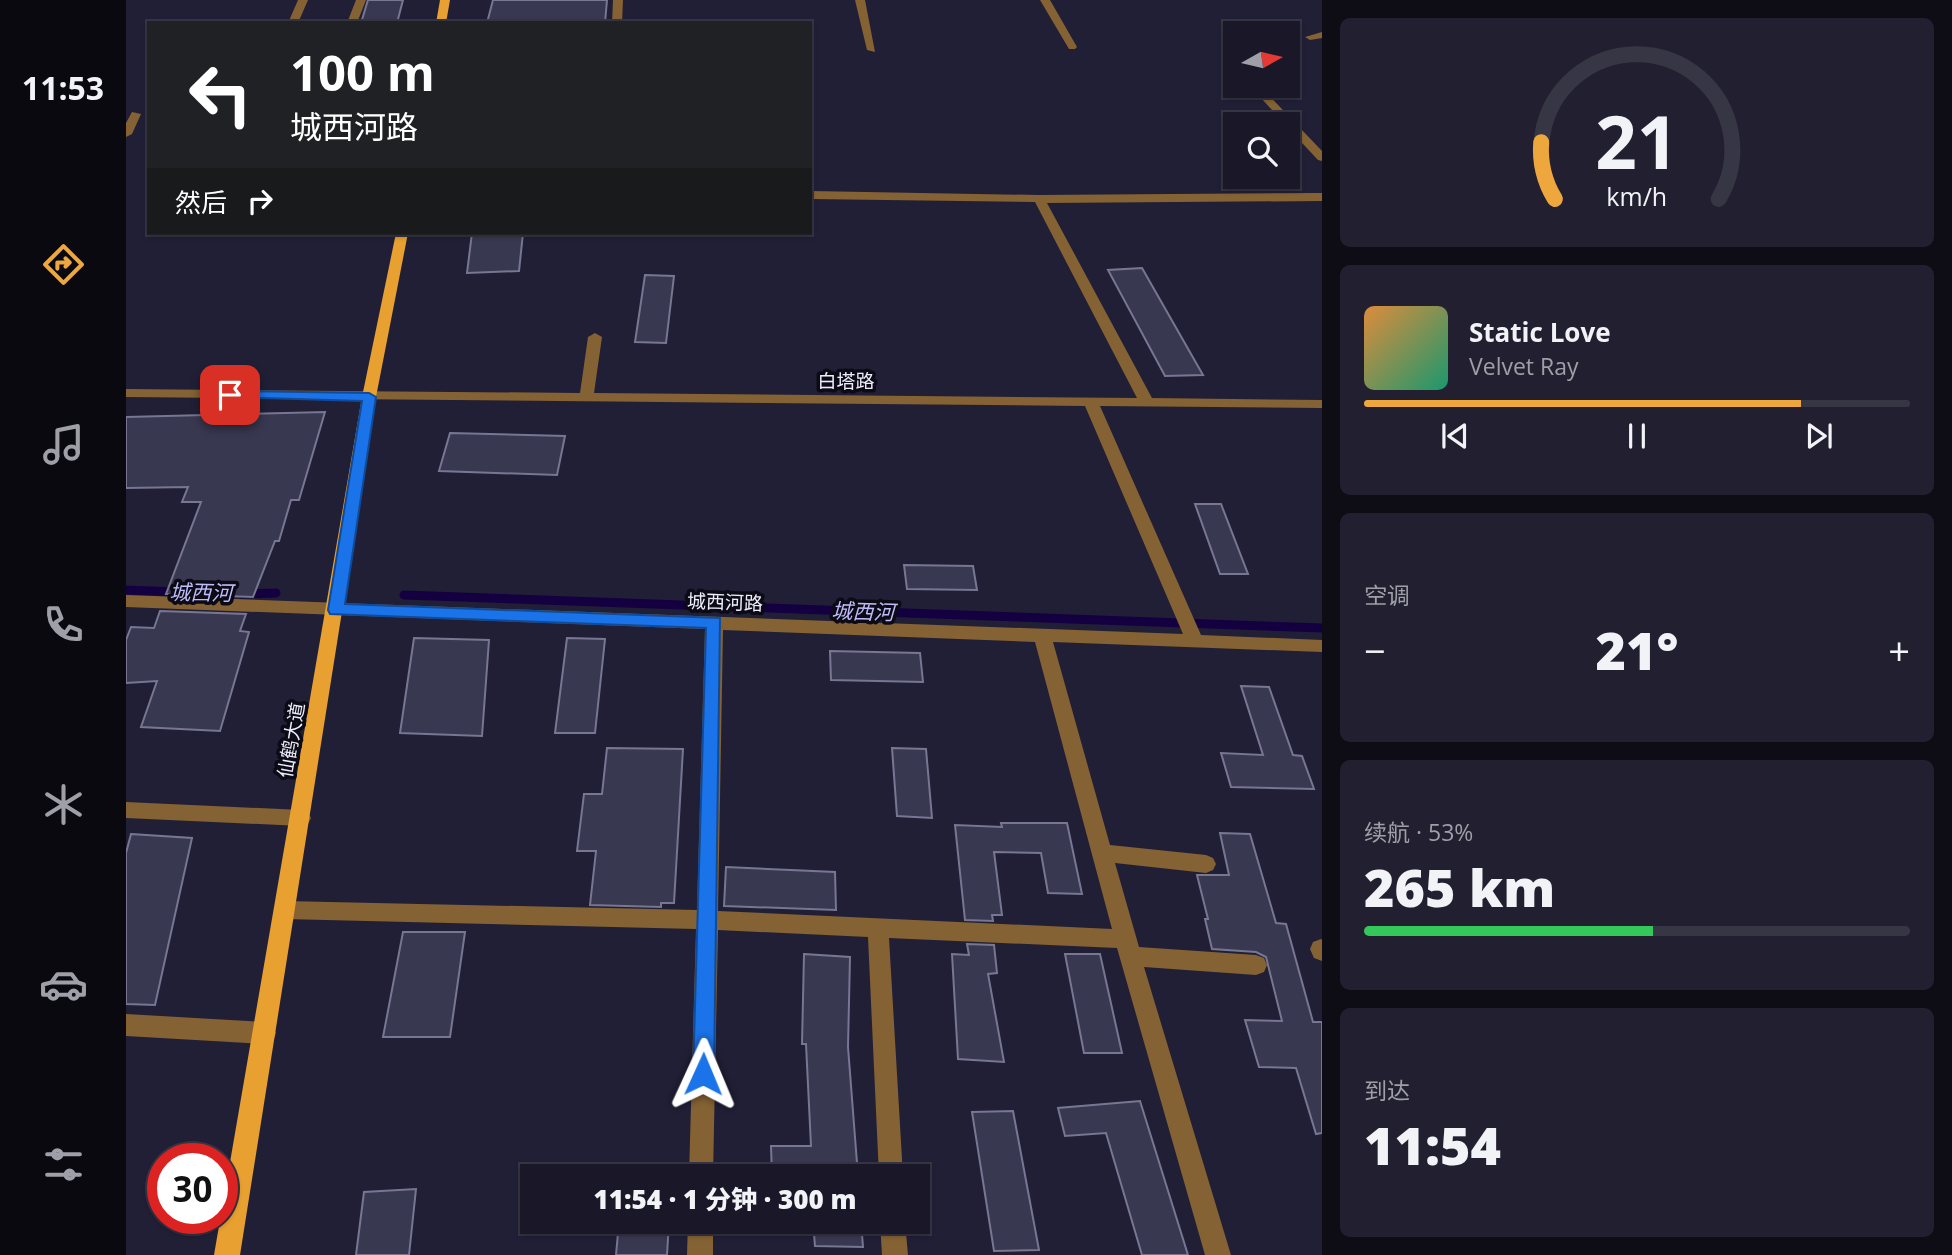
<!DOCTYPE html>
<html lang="zh">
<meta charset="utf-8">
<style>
:root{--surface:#191728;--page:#222030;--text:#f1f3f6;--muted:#9f9fa8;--line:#373645;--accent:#eea73d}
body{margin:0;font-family:"Open Sans","Noto Sans SC",sans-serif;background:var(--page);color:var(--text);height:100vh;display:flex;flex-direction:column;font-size:26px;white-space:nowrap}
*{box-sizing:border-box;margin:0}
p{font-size:23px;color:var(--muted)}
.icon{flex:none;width:38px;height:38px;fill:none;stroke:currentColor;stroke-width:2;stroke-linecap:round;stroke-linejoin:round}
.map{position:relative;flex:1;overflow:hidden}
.drawer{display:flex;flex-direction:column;gap:18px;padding:18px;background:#0e0d16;width:630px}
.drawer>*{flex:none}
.guide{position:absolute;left:21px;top:21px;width:665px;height:214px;border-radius:0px;box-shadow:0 2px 5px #0004,0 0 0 2px var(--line);background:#202124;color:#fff;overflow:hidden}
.needle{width:46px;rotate:82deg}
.tools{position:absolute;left:1097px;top:21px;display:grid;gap:14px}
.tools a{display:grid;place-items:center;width:77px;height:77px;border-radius:0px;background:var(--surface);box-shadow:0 2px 5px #0004,0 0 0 2px var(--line);font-size:35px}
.speed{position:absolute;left:21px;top:1143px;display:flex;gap:14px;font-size:35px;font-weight:700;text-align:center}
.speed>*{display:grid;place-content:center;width:91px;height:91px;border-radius:50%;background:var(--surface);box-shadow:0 2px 5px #0004,0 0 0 2px var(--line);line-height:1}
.speed .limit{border:10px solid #d22;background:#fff;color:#111}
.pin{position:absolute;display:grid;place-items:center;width:60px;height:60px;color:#fff;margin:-30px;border-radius:14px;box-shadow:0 4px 10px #0006}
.me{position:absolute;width:77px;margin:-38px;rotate:1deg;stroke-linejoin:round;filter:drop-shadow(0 0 5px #0008)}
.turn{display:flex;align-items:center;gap:24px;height:147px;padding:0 28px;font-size:32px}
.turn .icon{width:91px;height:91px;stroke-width:2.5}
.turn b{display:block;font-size:49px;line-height:60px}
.then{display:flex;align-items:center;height:66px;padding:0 28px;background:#0003;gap:14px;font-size:26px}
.big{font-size:52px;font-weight:800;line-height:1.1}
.drawer .card{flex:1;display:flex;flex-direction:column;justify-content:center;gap:10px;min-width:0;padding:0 24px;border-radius:10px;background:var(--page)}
.drawer .dial{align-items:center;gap:0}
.dial svg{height:182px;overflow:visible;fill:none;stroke:var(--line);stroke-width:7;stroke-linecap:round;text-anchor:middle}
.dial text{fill:var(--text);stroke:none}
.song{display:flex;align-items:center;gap:21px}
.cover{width:84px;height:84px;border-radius:10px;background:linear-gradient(135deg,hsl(30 70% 55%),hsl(160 70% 35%))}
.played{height:7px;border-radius:4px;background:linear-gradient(90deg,var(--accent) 80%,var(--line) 80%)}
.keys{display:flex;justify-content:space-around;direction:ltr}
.heat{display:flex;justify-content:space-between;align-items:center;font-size:38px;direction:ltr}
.charge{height:10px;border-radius:5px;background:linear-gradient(90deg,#34c759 53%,var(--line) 0)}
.trip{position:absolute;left:394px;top:1164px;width:410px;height:70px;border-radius:0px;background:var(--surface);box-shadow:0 2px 5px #0004,0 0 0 2px var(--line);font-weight:800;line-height:70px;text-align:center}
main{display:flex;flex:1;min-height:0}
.tab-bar{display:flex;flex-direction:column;width:126px;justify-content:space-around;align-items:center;background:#0a0910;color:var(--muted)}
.tab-bar .icon{width:49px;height:49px}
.tab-bar .active{color:var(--accent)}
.tab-bar b{font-size:32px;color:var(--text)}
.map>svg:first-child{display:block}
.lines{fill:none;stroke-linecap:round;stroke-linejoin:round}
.stream{stroke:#140040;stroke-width:9}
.building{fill:#393851;stroke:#777693;stroke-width:2}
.minor{fill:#846233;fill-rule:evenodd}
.major{fill:#e8a030;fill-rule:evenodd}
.route{fill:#1a73e8;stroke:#114b97;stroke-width:2}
.labels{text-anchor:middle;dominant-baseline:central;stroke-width:7;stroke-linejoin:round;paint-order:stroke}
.street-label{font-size:19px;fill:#ededfd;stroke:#0b0a15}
.water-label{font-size:21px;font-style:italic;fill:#bebcf9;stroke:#0b0a15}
</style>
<main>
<nav class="tab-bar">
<b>11:53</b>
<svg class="icon active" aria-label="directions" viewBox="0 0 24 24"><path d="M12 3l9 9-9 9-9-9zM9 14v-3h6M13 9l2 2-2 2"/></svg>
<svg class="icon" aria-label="music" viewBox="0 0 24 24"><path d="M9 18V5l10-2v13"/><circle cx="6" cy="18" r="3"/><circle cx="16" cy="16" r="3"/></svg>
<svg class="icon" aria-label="phone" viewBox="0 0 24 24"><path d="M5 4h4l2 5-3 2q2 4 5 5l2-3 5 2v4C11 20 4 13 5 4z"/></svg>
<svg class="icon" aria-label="climate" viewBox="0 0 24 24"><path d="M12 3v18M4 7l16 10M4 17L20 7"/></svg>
<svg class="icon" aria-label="car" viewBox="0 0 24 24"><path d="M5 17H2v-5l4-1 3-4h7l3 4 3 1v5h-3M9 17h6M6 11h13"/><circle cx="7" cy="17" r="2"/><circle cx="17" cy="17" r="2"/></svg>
<svg class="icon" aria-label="filters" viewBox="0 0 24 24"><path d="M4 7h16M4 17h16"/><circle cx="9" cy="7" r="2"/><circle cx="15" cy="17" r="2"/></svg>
</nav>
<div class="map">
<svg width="1196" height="1255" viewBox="0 0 1196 1255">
<rect width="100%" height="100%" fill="#211f36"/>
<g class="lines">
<path class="stream" d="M0,590L50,592
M116,594L150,593
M278,595L1196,628"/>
</g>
<path class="building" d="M242,0H277L271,23H235Z
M367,0H481L479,23H361Z
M346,233H397L393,271L341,273Z
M1016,268L1077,375L1039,376L982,270Z
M519,275L548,276L540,343L509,342Z
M199,412L173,500H165L153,541H149L127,597L40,594L75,502H56L62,487L0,488V417Z
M324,433L439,436L431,475L313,471Z
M1069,504H1095L1122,574H1094Z
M778,565L847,566L851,590L781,589Z
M34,611L120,614L114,631L123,632L94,731L15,727L31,681L0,683V640L5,627L28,628Z
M288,638L363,640L356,736L274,733Z
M441,638L479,639L469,733H429Z
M704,651L794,653L797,682L705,680Z
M1115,686L1143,687L1167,755L1176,756L1188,789L1105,787L1095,753L1137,755Z
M481,748L557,749L548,903H535V907L464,905L470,851H451L458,794H476Z
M766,748L800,749L806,818L771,816Z
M875,823H941L956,894L922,893L915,853L868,852L876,915H866L867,921L839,920L829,825L876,827Z
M1094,833L1124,834L1150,923L1160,924L1187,1022H1196V1133L1190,1134L1170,1068L1133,1067L1119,1020L1156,1021L1140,957L1130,952L1086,949L1079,919H1082L1071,875H1103Z
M5,834L66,838L29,1005L0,1004V853Z
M600,867L709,872L710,910L598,906Z
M277,932H339L324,1037H257Z
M841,944L868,945L871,973L862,974L878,1062L832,1059L826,954L843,955Z
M678,954L724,957L722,1047L732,1176H646L645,1146H685L680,1044H676Z
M939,954H974L996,1053H958Z
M1014,1101L1062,1255H1016L980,1133L939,1136L932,1108Z
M887,1111L913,1250L868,1251L846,1112Z
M290,1189L283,1255H230L238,1192Z
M493,1222H543L541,1255H490Z
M687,1222H735L737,1247L689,1246Z"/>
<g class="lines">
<path class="minor" d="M172,0H182L172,23H162Z
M230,0H240L231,23H221Z
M487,0H497L496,23H486Z
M729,0H739L749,52L741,50Z
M914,0H924L951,47L949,49H943Z
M1196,32V38L1184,40L1179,37Z
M1124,86H1134L1196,151V161L1192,160L1162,128V124H1159Z
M6,112L15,114L6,134L0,137V123Z
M684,191L913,195L1196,193V201L921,203L1026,398L1196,400V408L974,406L1075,635L1196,640V652L927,642L984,845L1080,855L1087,858L1090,864L1087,870L1080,873L989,863L1013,947L1130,955L1138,958L1141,965L1138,972L1130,975L1018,967L1105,1255H1079L991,948L763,938L777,1176H753L742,937L592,930L587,1176H563L570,929L159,919L151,917L148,910L151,903L159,901L571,910L579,629L0,607V595L1057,634L959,406L0,397V389L454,393L462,337L469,333L476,337L468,393L1011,398L909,202L684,199ZM597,630L909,642L986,929L592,911Z
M0,802L175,810L182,812L185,818L182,824L175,826L0,818Z
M1195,939L1196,940V961L1188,958L1184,949L1187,942Z
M0,1014L139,1022L147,1025L150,1033L147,1041L139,1044L0,1036Z
M562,1222H587V1255H561Z
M754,1222H779L782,1255H756Z"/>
<path class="major" d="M314,0H324L320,23H310Z
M270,233H282L250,397L114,1255H88L236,397Z"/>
</g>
<path class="route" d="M104,391L243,393L250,397L219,604L594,618L588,1074L585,1081L577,1084L570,1081L567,1074L580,628L204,614L202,610L236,401L99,397V392Z"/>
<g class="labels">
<g class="street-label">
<text x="720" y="381">白塔路</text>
<text transform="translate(599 602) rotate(2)">城西河路</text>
<text transform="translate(165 740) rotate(-80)">仙鹤大道</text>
</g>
<g class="water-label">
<text transform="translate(75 592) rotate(1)">城西河</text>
<text transform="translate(737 611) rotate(2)">城西河</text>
</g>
</g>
</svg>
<div class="tools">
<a><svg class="needle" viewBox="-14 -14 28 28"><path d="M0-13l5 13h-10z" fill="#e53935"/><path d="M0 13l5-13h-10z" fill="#9f9fa8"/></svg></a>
<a><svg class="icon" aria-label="search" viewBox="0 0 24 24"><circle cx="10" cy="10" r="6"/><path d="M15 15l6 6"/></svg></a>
</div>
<div class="speed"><div class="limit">30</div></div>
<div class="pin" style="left:104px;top:395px;background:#d93025"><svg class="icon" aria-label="arrive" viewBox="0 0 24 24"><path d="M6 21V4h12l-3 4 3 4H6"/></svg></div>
<svg class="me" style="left:577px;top:1074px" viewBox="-20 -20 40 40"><path d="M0-17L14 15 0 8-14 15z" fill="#1a73e8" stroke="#fff" stroke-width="4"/></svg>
<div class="trip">11:54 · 1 分钟 · 300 m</div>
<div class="guide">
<div class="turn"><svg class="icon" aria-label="left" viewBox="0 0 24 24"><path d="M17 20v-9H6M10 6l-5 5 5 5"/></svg><div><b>100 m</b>城西河路</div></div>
<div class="then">然后<svg class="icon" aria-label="right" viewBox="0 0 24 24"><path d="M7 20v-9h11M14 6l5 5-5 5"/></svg></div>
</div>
</div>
<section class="drawer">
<div class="card dial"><svg viewBox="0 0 100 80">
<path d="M14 69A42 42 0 1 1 86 69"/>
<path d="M14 69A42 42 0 0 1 8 44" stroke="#eea73d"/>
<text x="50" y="56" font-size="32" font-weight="700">21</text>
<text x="50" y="72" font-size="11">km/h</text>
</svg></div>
<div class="card">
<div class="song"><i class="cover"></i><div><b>Static Love</b><p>Velvet Ray</p></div></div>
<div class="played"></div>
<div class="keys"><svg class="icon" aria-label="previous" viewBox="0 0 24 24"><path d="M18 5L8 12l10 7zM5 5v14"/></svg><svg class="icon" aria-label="pause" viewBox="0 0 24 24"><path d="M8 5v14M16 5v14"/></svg><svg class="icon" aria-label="next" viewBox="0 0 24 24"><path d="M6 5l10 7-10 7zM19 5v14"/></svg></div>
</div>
<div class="card"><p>空调</p>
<div class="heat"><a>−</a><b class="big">21°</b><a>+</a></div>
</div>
<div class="card"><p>续航 · 53%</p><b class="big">265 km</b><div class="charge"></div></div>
<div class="card"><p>到达</p><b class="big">11:54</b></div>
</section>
</main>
